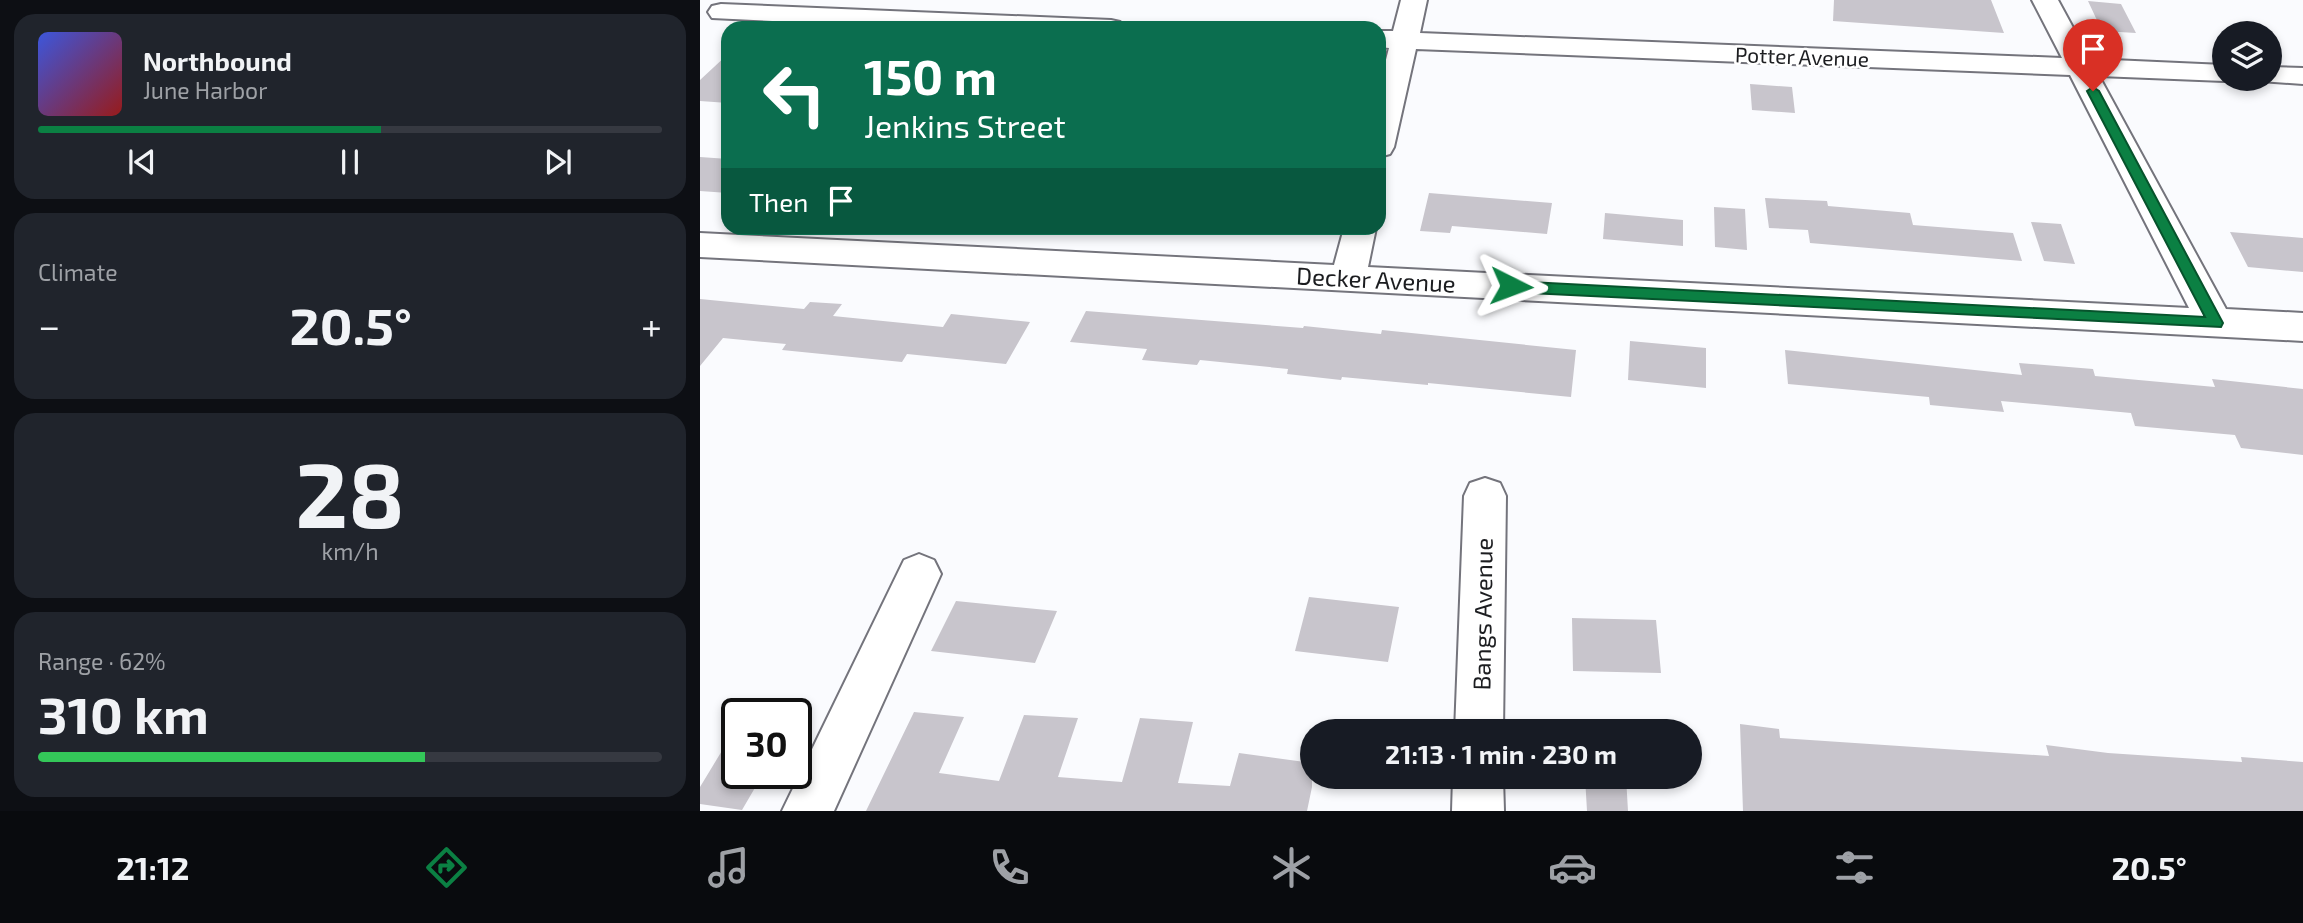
<!DOCTYPE html>
<meta charset="utf-8">
<style>
:root{--surface:#171b24;--page:#20242c;--text:#f1f3f6;--muted:#9ea1a6;--line:#363941;--accent:#0b8043}
body{margin:0;font-family:"Exo 2",sans-serif;background:var(--page);color:var(--text);height:100vh;display:flex;flex-direction:column;font-size:26px;white-space:nowrap}
*{box-sizing:border-box;margin:0}
p{font-size:23px;color:var(--muted)}
.icon{flex:none;width:38px;height:38px;fill:none;stroke:currentColor;stroke-width:2;stroke-linecap:round;stroke-linejoin:round}
.map{position:relative;flex:1;overflow:hidden}
.side{display:flex;flex-direction:column;gap:14px;padding:14px;background:#0d0f14;width:700px}
.side>*{flex:none}
.top-card{position:absolute;left:21px;top:21px;width:665px;height:214px;border-radius:21px;box-shadow:0 4px 10px #0003;background:#0b6e4f;color:#fff;overflow:hidden}
.buttons{position:absolute;left:1512px;top:21px;display:grid;gap:14px}
.buttons a{display:grid;place-items:center;width:70px;height:70px;border-radius:50%;background:var(--surface);box-shadow:0 4px 10px #0003;font-size:35px}
.speed{position:absolute;left:21px;top:698px;display:flex;gap:14px;font-size:35px;font-weight:700;text-align:center}
.speed>*{display:grid;place-content:center;width:91px;height:91px;border-radius:50%;background:var(--surface);box-shadow:0 4px 10px #0003;line-height:1}
.speed .limit{border:4px solid #111;border-radius:10px;background:#fff;color:#111}
.pin{position:absolute;display:grid;place-items:center;width:60px;height:60px;color:#fff;margin:-72px -30px;border-radius:50% 50% 50% 0;rotate:-45deg;box-shadow:0 0 7px #0007}
.pin .icon{rotate:45deg}
.me{position:absolute;width:77px;margin:-38px;rotate:93deg;stroke-linejoin:round;filter:drop-shadow(0 0 5px #0008)}
.turn{display:flex;align-items:center;gap:24px;height:147px;padding:0 28px;font-size:32px}
.turn .icon{width:91px;height:91px;stroke-width:2.5}
.turn b{display:block;font-size:49px;line-height:60px}
.then{display:flex;align-items:center;height:66px;padding:0 28px;background:#0003;gap:14px;font-size:26px}
.big{font-size:52px;font-weight:700;line-height:1.1}
.side .card{flex:1;display:flex;flex-direction:column;justify-content:center;gap:10px;min-width:0;padding:0 24px;border-radius:21px;background:var(--page)}
.side .dial{align-items:center;gap:0}
.dial b{font-size:91px;line-height:1}
.song{display:flex;align-items:center;gap:21px}
.cover{width:84px;height:84px;border-radius:10px;background:linear-gradient(135deg,hsl(230 70% 55%),hsl(0 70% 35%))}
.played{height:7px;border-radius:4px;background:linear-gradient(90deg,var(--accent) 55%,var(--line) 55%)}
.keys{display:flex;justify-content:space-around;direction:ltr}
.heat{display:flex;justify-content:space-between;align-items:center;font-size:38px;direction:ltr}
.charge{height:10px;border-radius:5px;background:linear-gradient(90deg,#34c759 62%,var(--line) 0)}
.trip{position:absolute;left:600px;top:719px;width:402px;height:70px;border-radius:35px;background:var(--surface);box-shadow:0 4px 10px #0003;font-weight:700;line-height:70px;text-align:center}
.tabs{display:flex;height:112px;justify-content:space-around;align-items:center;background:#090b0e;color:var(--muted)}
.tabs .icon{width:49px;height:49px}
.tabs .active{color:var(--accent)}
.tabs b{font-size:32px;color:var(--text)}
main{display:flex;flex:1;min-height:0}
.map>svg:first-child{display:block}
.building{fill:#c8c5cc}
.lines{fill:none;stroke-linecap:round;stroke-linejoin:round}
.minor-casing{stroke:#74747c;stroke-width:4}
.minor{fill:#fff;fill-rule:evenodd}
.route{fill:#0b8043;stroke:#07532c;stroke-width:2}
.labels{text-anchor:middle;dominant-baseline:central;stroke-width:5;stroke-linejoin:round;paint-order:stroke}
.far-street-label{font-size:21px;fill:#1c1d20;stroke:#fff}
.street-label{font-size:24px;fill:#1c1d20;stroke:#fff}
</style>
<main>
<section class="side">
<div class="card">
<div class="song"><i class="cover"></i><div><b>Northbound</b><p>June Harbor</p></div></div>
<div class="played"></div>
<div class="keys"><svg class="icon" aria-label="previous" viewBox="0 0 24 24"><path d="M18 5L8 12l10 7zM5 5v14"/></svg><svg class="icon" aria-label="pause" viewBox="0 0 24 24"><path d="M8 5v14M16 5v14"/></svg><svg class="icon" aria-label="next" viewBox="0 0 24 24"><path d="M6 5l10 7-10 7zM19 5v14"/></svg></div>
</div>
<div class="card"><p>Climate</p>
<div class="heat"><a>−</a><b class="big">20.5°</b><a>+</a></div>
</div>
<div class="card dial"><b>28</b><p>km/h</p></div>
<div class="card"><p>Range · 62%</p><b class="big">310 km</b><div class="charge"></div></div>
</section>
<div class="map">
<svg width="1603" height="811" viewBox="0 0 1603 811">
<rect width="100%" height="100%" fill="#fafbfe"/>
<path class="building" d="M1134,0H1291L1304,33L1133,21Z
M1388,1L1421,4L1436,33L1402,31Z
M28,54V103L0,101V80Z
M1050,84L1092,87L1095,113L1052,110Z
M0,157L28,159V193L0,191Z
M729,193L852,203L847,234L752,226L750,233L720,231Z
M1065,198L1127,201L1128,206L1210,213L1213,225L1313,233L1322,261L1110,243L1108,230L1069,228Z
M1014,207L1045,209L1047,250L1015,247Z
M905,213L983,220V246L903,239Z
M1331,222L1361,224L1375,264L1344,261Z
M1530,232L1603,238V272L1548,267Z
M0,299L104,309L110,302L142,304L133,316L243,327L251,314L330,322L306,364L207,354L202,362L82,350L86,344L23,338L0,366Z
M386,311L603,328L604,326L681,334L682,330L876,350L871,397L728,383V385L642,377L641,380L587,374L588,369L500,360L497,365L442,360L447,349L370,342Z
M930,341L1006,348V388L928,380Z
M1085,350L1322,375L1319,363L1393,369L1395,376L1515,387L1512,379L1603,389V455L1541,448L1535,435L1435,426L1431,413L1301,401L1304,412L1230,405L1229,397L1088,384Z
M609,597L699,607L688,662L595,651Z
M256,601L357,611L335,663L231,651Z
M872,618L956,620L961,673L873,671Z
M214,712L264,717L239,773L299,781L324,715L378,718L358,777L422,782L440,718L493,722L478,783L530,786L539,753L612,763V787L607,811H166Z
M1040,724L1079,729L1080,738L1349,756L1346,745L1408,753L1542,762L1541,757L1603,762V811H1043Z
M37,726V774H63L42,810L0,804V787Z
M885,777H926L928,811H887Z"/>
<g class="lines">
<g class="minor-casing">
<path id="minor" d="M701,0H727L720,33L1362,58L1332,0H1358L1390,59L1524,65V79H1534L1524,81L1399,76L1526,309L1603,313V341L0,257V233L634,265L644,228H676L668,267L1489,308L1370,75L716,49L694,147L690,154L679,157V87L689,48L679,47V31H693Z
M21,4L411,20L420,22L424,28H217L12,18L8,12L12,6Z
M1570,67L1603,68V84L1560,81L1558,79H1570Z
M785,478L800,483L806,496L803,732H755L764,496L770,483Z
M219,554L234,560L241,574L134,811H82L204,560Z
M753,777H803L804,811H752Z"/>
</g>
<use href="#minor" class="minor"/>
</g>
<path class="route" d="M1393,87L1399,91L1523,323L1521,327L811,292L804,286L811,281L1505,317L1387,91Z"/>
<g class="labels">
<g class="far-street-label">
<text transform="translate(1102 56) rotate(2)">Potter Avenue</text>
</g>
<g class="street-label">
<text transform="translate(676 279) rotate(3)">Decker Avenue</text>
<text transform="translate(782 614) rotate(-89)">Bangs Avenue</text>
</g>
</g>
</svg>
<div class="buttons">
<a><svg class="icon" aria-label="layers" viewBox="0 0 24 24"><path d="M12 4l9 5-9 5-9-5zM3 14l9 5 9-5"/></svg></a>
</div>
<div class="speed"><div class="limit">30</div></div>
<div class="pin" style="left:1393px;top:91px;background:#d93025"><svg class="icon" aria-label="arrive" viewBox="0 0 24 24"><path d="M6 21V4h12l-3 4 3 4H6"/></svg></div>
<svg class="me" style="left:811px;top:286px" viewBox="-20 -20 40 40"><path d="M0-17L14 15 0 8-14 15z" fill="#0b8043" stroke="#fff" stroke-width="4"/></svg>
<div class="trip">21:13 · 1 min · 230 m</div>
<div class="top-card">
<div class="turn"><svg class="icon" aria-label="left" viewBox="0 0 24 24"><path d="M17 20v-9H6M10 6l-5 5 5 5"/></svg><div><b>150 m</b>Jenkins Street</div></div>
<div class="then">Then<svg class="icon" aria-label="arrive" viewBox="0 0 24 24"><path d="M6 21V4h12l-3 4 3 4H6"/></svg></div>
</div>
</div>
</main>
<nav class="tabs">
<b>21:12</b>
<svg class="icon active" aria-label="directions" viewBox="0 0 24 24"><path d="M12 3l9 9-9 9-9-9zM9 14v-3h6M13 9l2 2-2 2"/></svg>
<svg class="icon" aria-label="music" viewBox="0 0 24 24"><path d="M9 18V5l10-2v13"/><circle cx="6" cy="18" r="3"/><circle cx="16" cy="16" r="3"/></svg>
<svg class="icon" aria-label="phone" viewBox="0 0 24 24"><path d="M5 4h4l2 5-3 2q2 4 5 5l2-3 5 2v4C11 20 4 13 5 4z"/></svg>
<svg class="icon" aria-label="climate" viewBox="0 0 24 24"><path d="M12 3v18M4 7l16 10M4 17L20 7"/></svg>
<svg class="icon" aria-label="car" viewBox="0 0 24 24"><path d="M5 17H2v-5l4-1 3-4h7l3 4 3 1v5h-3M9 17h6M6 11h13"/><circle cx="7" cy="17" r="2"/><circle cx="17" cy="17" r="2"/></svg>
<svg class="icon" aria-label="filters" viewBox="0 0 24 24"><path d="M4 7h16M4 17h16"/><circle cx="9" cy="7" r="2"/><circle cx="15" cy="17" r="2"/></svg>
<b>20.5°</b>
</nav>
